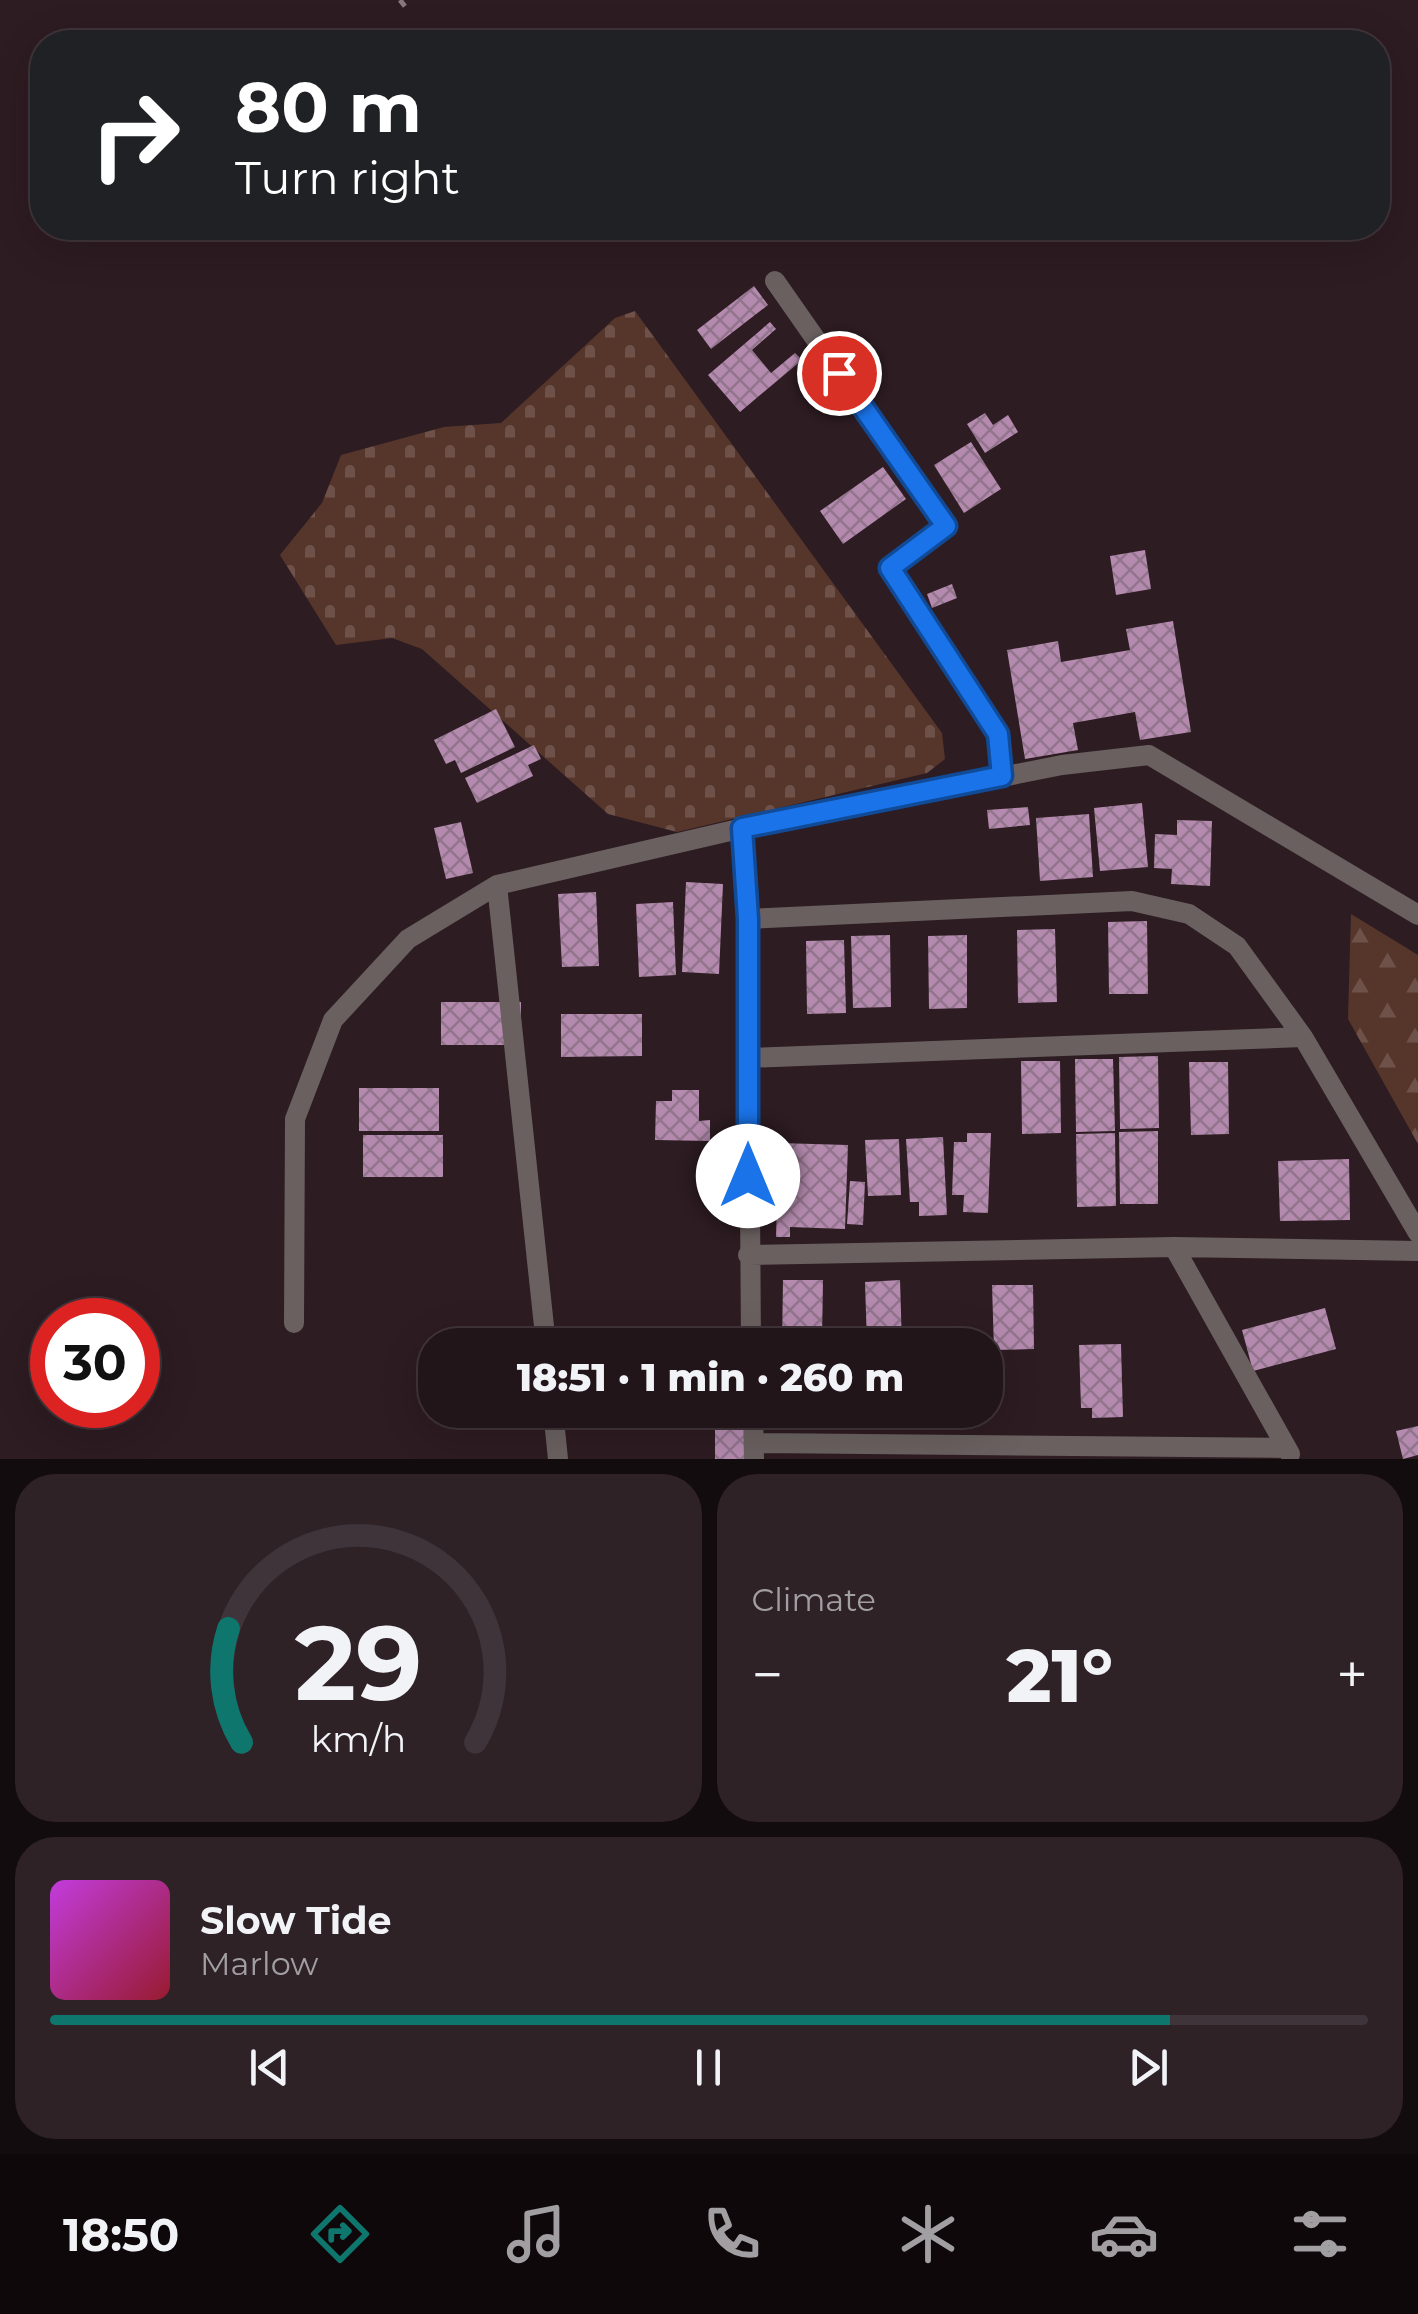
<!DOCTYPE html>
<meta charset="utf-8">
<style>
:root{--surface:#22151a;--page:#2e2227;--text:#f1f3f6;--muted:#a29fa2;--line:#3f3439;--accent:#0f766e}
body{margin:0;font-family:Montserrat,sans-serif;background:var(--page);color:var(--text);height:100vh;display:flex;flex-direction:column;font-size:38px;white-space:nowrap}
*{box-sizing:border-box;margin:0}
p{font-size:32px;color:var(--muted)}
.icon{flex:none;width:55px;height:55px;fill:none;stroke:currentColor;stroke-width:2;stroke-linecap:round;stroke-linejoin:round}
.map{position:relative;height:1459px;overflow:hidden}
.drawer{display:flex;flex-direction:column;gap:15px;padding:15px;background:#130c0e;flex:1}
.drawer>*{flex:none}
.banner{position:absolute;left:30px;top:30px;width:1360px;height:210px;border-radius:40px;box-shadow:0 10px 40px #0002,0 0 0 2px var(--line);background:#202124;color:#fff;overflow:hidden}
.speed{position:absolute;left:30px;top:1298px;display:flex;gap:20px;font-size:50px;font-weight:700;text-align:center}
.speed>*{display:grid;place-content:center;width:130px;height:130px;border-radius:50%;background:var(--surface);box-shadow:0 10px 40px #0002,0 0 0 2px var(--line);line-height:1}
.speed .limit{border:15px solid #d22;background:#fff;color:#111}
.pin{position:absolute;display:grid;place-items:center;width:85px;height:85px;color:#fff;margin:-42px;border:5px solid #fff;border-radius:50%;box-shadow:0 2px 10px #0007}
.me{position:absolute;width:110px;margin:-55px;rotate:0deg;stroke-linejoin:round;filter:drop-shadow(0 0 8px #0008)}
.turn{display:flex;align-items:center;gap:35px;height:210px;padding:0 40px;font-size:45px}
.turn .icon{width:130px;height:130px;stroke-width:2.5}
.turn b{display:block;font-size:70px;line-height:85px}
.big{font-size:75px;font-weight:800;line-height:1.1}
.drawer .card{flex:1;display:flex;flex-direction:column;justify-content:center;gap:15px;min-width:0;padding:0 35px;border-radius:40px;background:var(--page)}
.drawer .dial{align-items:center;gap:0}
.dial svg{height:260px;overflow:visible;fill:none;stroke:var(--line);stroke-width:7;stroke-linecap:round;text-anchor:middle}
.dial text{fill:var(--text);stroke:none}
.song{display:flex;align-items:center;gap:30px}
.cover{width:120px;height:120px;border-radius:15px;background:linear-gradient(135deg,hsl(290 70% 55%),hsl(350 70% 35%))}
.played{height:10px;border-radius:5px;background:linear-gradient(90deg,var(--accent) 85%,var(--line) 85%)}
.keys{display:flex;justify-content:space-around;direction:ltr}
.heat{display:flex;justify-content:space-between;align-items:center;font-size:55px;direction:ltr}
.drawer .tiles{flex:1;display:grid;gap:15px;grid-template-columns:1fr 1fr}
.card:last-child{grid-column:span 2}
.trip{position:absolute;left:418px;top:1328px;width:585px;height:100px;border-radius:40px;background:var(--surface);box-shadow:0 10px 40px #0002,0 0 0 2px var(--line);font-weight:800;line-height:100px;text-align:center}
.menu{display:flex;height:160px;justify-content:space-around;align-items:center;background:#0e080a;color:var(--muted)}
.menu .icon{width:70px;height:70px}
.menu .on{color:var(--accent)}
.menu b{font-size:45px;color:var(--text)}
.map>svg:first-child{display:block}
.forest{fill:url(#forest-firs)}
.cemetery{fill:url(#cemetery-stones)}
.building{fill:url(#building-cross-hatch)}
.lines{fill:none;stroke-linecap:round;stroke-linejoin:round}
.path{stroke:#86787d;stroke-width:5;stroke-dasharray:8 5;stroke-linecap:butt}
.minor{stroke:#6a6060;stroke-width:20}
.route-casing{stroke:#114b97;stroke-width:25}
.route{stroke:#1a73e8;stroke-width:18}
</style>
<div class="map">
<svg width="1418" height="1459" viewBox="0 0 1418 1459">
<defs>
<pattern id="forest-firs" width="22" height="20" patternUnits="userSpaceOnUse" patternTransform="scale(2.5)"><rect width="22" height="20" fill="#56362b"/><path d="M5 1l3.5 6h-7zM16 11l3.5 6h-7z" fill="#6e5249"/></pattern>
<pattern id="cemetery-stones" width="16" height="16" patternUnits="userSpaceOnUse" patternTransform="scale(2.5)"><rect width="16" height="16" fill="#56362b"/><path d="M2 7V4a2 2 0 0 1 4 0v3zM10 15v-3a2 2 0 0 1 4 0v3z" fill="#6e5249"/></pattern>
<pattern id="building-cross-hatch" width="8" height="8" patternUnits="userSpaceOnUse" patternTransform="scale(2.5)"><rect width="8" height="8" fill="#b48aae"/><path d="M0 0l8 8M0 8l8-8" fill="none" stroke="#92748d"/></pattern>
</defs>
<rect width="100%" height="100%" fill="#2d1c22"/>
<path class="forest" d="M1351,914L1418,955V1144L1348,1019Z"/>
<path class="cemetery" d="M635,311L942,733L945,759L927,773L677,832L608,814L422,649L392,638L336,645L280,555L322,503L341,455L444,427L501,423L615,318Z"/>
<path class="building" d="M754,286L768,305L711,349L697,330Z
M770,322L776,329L752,350L771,373L795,353L802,360L740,412L708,375Z
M985,413L993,425L1008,415L1018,432L985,453L967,424Z
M971,442L1001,489L964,513L934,465Z
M883,467L906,499L843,544L820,511Z
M1145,550L1151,589L1116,595L1110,556Z
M952,584L957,598L932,608L927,594Z
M1173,621L1191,732L1140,740L1135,712L1073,723L1078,750L1025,759L1007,650L1058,641L1061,662L1130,650L1126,629Z
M496,709L515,747L461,773L455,760L446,764L434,740Z
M534,745L541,759L528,765L533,776L477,803L465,778Z
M1142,803L1148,867L1100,871L1094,808Z
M1028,807L1030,825L989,829L987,810Z
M1089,814L1093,877L1040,881L1036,818Z
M1177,820L1212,821L1210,886L1171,884L1172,869L1154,868L1155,834L1177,835Z
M461,822L473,873L446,879L434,828Z
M686,882L723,884L719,974L682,972Z
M596,892L599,966L562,967L558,894Z
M673,902L676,975L639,977L636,904Z
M1147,921L1148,994H1109L1108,922Z
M1055,929L1057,1002L1018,1003L1017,930Z
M890,935L891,1007L853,1008L851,936Z
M967,935V1008L929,1009L928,936Z
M844,940L846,1013L807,1014L806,941Z
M441,1002H521V1045H441Z
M561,1014H642V1056L561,1057Z
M1158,1056L1159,1128L1120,1129L1119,1057Z
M1075,1059H1113L1115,1131L1076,1132Z
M1021,1061H1060L1061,1133L1022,1134Z
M1189,1062H1228L1229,1134L1191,1135Z
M359,1088H439V1131H359Z
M672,1090H699V1121L710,1120V1141L655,1140L656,1101H672Z
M1158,1131V1204H1120L1119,1132Z
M967,1133H991L988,1213L963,1212L964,1195H952L954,1142H967Z
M1115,1133L1116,1206L1077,1207L1076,1134Z
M363,1135H443V1177H363Z
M943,1137L947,1215L919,1216V1202H910L906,1139Z
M899,1139L901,1195L868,1196L865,1140Z
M779,1143L848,1145L845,1229L790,1227V1237H776Z
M1349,1159L1350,1220L1280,1221L1278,1161Z
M850,1181L865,1182L863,1225L847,1224Z
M783,1280H823L822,1341L782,1345Z
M900,1280L902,1345H867L865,1282Z
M992,1285H1033L1034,1349L994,1350Z
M1325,1308L1336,1349L1253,1371L1242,1330Z
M1121,1344L1123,1417L1092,1418V1408H1081L1079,1345Z
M673,1410H757V1459H715V1430H673Z
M1418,1426V1455L1403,1459L1396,1431Z"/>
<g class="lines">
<path class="path" d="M400,0L407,9"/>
<path class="minor" d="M775,281L947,527L890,568L998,735L1003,777
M743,828L748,919L751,1345
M497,885L546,1345
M748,919L1132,901L1189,914L1237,946L1303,1037L1418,1233
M747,1058L1303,1037
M1174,1247L1290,1454
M748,1255L1174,1247L1418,1251
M294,1323L295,1119L333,1020L408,939L497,885L743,828L1062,765L1149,755L1418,915
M553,1410L558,1459
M753,1410L754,1459
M754,1443L1286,1448"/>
</g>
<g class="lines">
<g class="route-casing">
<path id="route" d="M748,1176V919L742,828L1002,776L998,734L890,568L946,526L839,373"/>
</g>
<use href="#route" class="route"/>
</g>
</svg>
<div class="speed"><div class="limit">30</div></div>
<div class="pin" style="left:839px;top:373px;background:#d93025"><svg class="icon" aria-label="arrive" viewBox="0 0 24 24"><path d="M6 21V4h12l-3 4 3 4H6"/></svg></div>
<svg class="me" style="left:748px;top:1176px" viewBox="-20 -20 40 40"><circle r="19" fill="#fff"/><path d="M0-13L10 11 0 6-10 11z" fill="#1a73e8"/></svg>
<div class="trip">18:51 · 1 min · 260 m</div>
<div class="banner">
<div class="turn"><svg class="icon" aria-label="right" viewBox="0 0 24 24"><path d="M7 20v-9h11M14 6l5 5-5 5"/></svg><div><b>80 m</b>Turn right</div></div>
</div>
</div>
<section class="drawer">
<div class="tiles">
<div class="card dial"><svg viewBox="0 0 100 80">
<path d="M14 69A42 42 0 1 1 86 69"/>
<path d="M14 69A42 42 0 0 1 10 34" stroke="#0f766e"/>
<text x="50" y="56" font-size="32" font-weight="700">29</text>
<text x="50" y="72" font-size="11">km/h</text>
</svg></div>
<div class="card"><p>Climate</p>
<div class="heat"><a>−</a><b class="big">21°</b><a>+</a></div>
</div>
<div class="card">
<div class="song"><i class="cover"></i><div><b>Slow Tide</b><p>Marlow</p></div></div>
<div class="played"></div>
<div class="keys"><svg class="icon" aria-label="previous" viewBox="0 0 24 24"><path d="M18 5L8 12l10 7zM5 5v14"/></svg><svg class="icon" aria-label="pause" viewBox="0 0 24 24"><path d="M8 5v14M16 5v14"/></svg><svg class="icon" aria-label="next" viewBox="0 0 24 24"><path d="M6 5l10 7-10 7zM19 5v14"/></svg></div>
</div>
</div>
</section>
<nav class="menu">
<b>18:50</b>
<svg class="icon on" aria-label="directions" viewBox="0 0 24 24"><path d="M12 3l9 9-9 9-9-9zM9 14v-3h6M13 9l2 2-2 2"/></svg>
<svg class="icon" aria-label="music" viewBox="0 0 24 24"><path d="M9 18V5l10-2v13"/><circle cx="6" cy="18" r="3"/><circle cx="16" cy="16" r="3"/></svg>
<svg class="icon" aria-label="phone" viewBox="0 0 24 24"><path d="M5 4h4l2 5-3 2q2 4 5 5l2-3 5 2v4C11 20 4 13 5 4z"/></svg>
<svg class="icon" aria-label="climate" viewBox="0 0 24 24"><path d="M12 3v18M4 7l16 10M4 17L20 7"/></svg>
<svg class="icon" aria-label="car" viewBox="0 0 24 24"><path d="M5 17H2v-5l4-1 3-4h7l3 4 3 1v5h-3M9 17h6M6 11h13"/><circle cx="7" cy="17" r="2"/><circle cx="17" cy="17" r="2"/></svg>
<svg class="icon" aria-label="filters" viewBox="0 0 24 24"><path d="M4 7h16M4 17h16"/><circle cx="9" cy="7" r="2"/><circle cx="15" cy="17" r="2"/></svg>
</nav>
